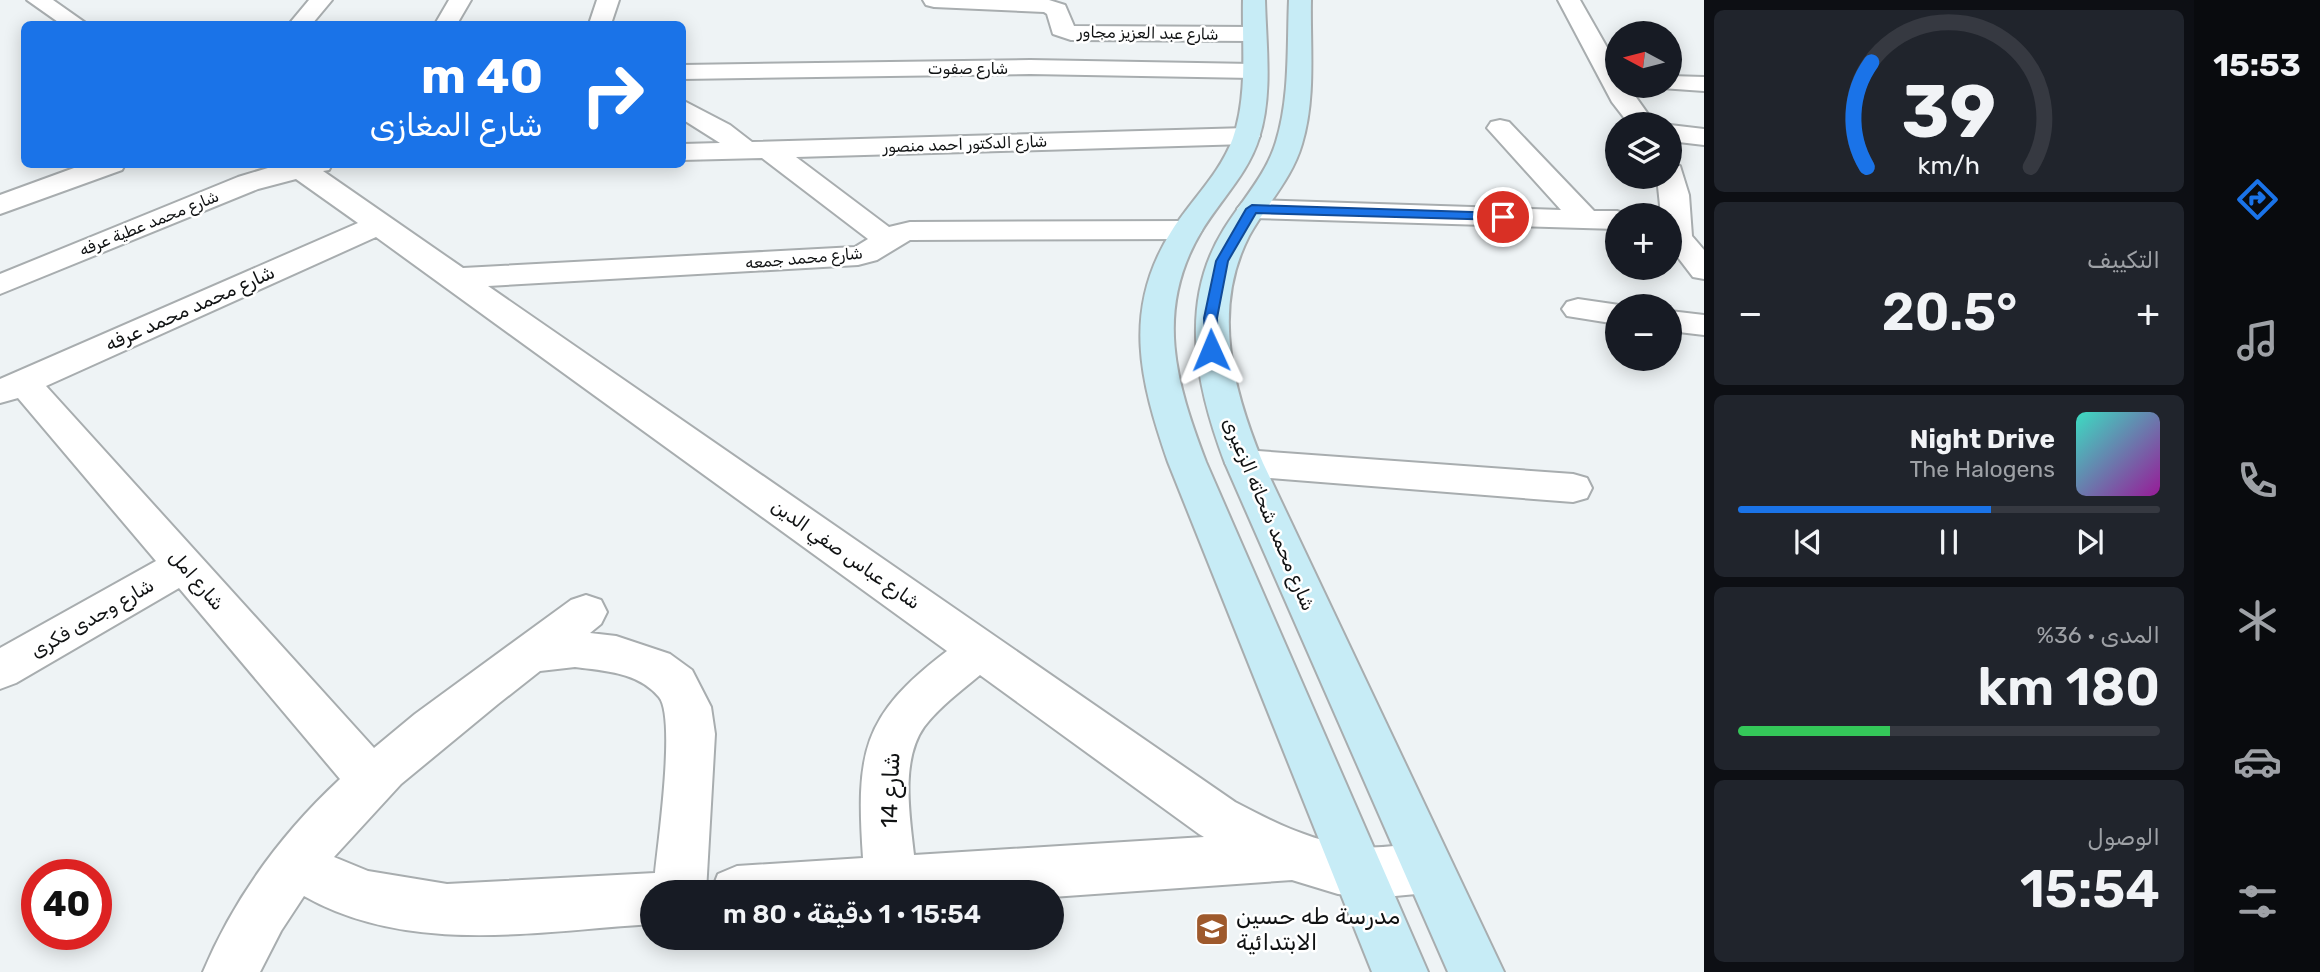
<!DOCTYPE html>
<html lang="ar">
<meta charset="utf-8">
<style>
:root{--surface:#171b24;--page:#20242c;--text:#f1f3f6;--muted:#9ea1a6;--line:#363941;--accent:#1a73e8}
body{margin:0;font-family:Rubik,"Noto Naskh Arabic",sans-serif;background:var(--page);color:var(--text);direction:rtl;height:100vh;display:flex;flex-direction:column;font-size:26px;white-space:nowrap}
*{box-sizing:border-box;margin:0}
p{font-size:23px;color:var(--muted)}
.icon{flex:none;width:38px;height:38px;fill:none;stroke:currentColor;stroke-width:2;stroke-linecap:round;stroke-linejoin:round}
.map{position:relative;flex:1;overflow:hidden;direction:ltr}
.drawer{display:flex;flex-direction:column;gap:10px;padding:10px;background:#0d0f14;width:490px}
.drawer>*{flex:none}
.guide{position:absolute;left:21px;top:21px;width:665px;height:147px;border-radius:10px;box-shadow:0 4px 18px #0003;direction:rtl;background:#1a73e8;color:#fff;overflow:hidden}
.needle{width:46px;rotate:277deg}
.tools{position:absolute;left:1605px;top:21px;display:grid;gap:14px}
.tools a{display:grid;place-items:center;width:77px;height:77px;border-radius:50%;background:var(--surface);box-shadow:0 4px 18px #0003;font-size:35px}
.speed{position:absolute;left:21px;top:859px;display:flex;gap:14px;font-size:35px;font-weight:700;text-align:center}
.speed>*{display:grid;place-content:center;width:91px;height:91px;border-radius:50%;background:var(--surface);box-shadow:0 4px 18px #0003;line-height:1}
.speed .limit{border:10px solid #d22;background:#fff;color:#111}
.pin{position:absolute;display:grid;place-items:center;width:60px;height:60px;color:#fff;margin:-30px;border:4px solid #fff;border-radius:50%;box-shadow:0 2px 7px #0007}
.me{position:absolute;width:77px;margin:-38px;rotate:359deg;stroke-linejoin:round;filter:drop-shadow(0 0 5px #0008)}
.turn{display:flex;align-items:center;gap:24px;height:147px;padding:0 28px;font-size:32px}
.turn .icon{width:91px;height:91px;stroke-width:2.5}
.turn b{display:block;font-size:49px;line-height:60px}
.big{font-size:52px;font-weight:600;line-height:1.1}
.drawer .tile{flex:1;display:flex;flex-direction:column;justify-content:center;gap:10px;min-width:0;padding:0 24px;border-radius:10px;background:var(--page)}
.drawer .dial{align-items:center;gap:0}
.dial svg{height:182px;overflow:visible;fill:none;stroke:var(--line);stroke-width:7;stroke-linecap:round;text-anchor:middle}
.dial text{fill:var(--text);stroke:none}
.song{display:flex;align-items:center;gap:21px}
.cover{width:84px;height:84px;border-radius:10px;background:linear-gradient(135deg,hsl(170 70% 55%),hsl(300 70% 35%))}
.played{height:7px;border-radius:4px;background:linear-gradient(90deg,var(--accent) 60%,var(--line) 60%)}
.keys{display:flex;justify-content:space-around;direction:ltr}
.heat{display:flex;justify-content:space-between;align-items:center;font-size:38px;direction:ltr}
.charge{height:10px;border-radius:5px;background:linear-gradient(90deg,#34c759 36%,var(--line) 0)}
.trip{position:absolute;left:640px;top:880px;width:424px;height:70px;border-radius:35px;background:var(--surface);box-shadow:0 4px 18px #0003;font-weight:600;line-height:70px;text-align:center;direction:rtl}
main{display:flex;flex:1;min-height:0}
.tabs{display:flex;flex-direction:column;width:126px;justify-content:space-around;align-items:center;background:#090b0e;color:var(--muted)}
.tabs .icon{width:49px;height:49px}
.tabs .selected{color:var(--accent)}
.tabs b{font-size:32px;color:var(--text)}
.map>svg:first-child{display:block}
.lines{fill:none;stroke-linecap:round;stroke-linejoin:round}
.street-casing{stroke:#a8adaf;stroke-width:4}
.secondary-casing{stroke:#a8adaf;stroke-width:4}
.street{fill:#fff;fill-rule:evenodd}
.secondary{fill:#c7ecf6;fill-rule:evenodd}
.route{fill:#1a73e8;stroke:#114b97;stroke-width:2}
.labels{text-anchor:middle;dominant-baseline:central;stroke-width:5;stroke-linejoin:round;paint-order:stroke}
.far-street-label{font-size:16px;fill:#101213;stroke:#fff}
.street-label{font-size:19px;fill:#101213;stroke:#fff}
.near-street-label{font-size:23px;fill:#101213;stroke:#fff}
.near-poi-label{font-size:23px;fill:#101213;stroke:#fff;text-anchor:start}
</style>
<main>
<nav class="tabs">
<b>15:53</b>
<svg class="icon selected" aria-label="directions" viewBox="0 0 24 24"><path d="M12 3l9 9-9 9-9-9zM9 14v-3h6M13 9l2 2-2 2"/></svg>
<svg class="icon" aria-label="music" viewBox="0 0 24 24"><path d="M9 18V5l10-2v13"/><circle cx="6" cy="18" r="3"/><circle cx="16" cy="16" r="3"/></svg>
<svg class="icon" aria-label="phone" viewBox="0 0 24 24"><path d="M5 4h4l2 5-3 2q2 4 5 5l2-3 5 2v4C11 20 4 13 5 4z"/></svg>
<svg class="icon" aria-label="climate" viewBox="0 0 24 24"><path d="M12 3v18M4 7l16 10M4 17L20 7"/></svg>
<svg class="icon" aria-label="car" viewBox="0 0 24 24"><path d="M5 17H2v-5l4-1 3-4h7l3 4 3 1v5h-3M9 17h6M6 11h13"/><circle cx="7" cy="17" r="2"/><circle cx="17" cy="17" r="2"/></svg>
<svg class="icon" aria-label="filters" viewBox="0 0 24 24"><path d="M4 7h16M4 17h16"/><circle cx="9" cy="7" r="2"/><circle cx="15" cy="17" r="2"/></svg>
</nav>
<section class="drawer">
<div class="tile dial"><svg viewBox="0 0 100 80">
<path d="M14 69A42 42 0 1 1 86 69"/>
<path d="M14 69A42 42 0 0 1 16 23" stroke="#1a73e8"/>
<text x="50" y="56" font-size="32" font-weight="700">39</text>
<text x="50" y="72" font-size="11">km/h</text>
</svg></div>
<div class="tile"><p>التكييف</p>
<div class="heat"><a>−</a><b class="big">20.5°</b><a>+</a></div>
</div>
<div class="tile">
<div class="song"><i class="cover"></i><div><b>Night Drive</b><p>The Halogens</p></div></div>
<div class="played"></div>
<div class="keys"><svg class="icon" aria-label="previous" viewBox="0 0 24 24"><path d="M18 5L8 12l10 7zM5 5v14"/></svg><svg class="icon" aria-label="pause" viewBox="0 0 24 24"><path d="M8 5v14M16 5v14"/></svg><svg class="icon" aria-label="next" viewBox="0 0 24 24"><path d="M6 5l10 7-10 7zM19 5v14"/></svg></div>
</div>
<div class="tile"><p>المدى · 36%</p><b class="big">180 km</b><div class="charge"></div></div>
<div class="tile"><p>الوصول</p><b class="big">15:54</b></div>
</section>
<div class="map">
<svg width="1704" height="972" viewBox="0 0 1704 972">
<rect width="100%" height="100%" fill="#eef3f5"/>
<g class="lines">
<g class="street-casing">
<path id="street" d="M27,0H53L87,24H61Z
M309,0H332L312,24H289Z
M449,0H471L457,24H435Z
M597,0H619L611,24H589Z
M923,0H1049L1065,5L1074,26L1253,27L1261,29L1264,34L1261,39L1253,41L1071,40L1053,34L1047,14L1044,12L934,7L926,5Z
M1558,0H1580L1617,65V86H1628L1655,124H1629L1612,102Z
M1030,60L1253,64L1262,66L1265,71L1262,76L1253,78L1030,74L682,79V65Z
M1670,76L1704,77V91L1661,88L1660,86H1670Z
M682,100L730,125L752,142L1247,128L1256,130L1260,136L1256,142L1247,144L796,157L889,227L910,222L1187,221L1198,224L1202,230L1198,236L1187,239L910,240L877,260L858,265L488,286L1235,802C1275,823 1314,843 1361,847C1392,850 1415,838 1445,850L1453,868L1445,886L1427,893L1374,898L1338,894L1292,880L1052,897V892H711L718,874L737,866L863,858C856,754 861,716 947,651L376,237L46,386L374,748L415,714L571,600L586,595L601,600L607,612L601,624L590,633L616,636L670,654L692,670L711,707L715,734L706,892H653V924C538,931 410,956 304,896L281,931L260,972H203C234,898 282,833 340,779L179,588L16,683L0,689V648L156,561L18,398L0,403V379L358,223L296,179L258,189L0,294V274L238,177L281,164H332L329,170L323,171L463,268L855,247L868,239L762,158L682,160V144L720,143L682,119ZM575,667C605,671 638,672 659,697C676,717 658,842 655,873L447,884L368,871L334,857L401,784L498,704L540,671ZM980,675L1199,834L1204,837L914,855C910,817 900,761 924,727C939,707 961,691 980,675Z
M1500,120L1509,122L1594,211H1617L1628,215H1617V229L1252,218L1242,215L1237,209L1242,203L1252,200L1561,210L1487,128L1491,122Z
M1670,125L1704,129V145L1670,141Z
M85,164H125L122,170L0,214V195Z
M1670,164L1680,166L1689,195L1692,236L1704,250V279L1693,277L1670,247V215H1661L1657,177H1670Z
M1578,299L1626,306H1617V324L1567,316L1562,309L1567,302Z
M1670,311L1704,315V335L1670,331Z
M1244,450L1573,474L1587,478L1592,488L1587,498L1573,502L1244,476L1231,472L1225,463L1231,454Z"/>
</g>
<g class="secondary-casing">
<path id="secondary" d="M1243,0H1265C1266,45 1273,94 1259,138C1248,174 1220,200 1201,232C1154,311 1176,383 1206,462L1428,972H1372L1168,462C1140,381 1122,310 1171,232C1191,200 1220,174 1233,138C1248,95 1242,45 1243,0Z
M1289,0H1311C1310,47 1316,98 1302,144C1292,179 1266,205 1249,236C1211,310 1233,390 1263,463L1504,972H1448L1225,463C1196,386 1178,303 1224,229C1242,200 1266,175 1276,142C1290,97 1287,47 1289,0Z"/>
</g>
<use href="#street" class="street"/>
<use href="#secondary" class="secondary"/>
</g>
<path class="route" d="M1252,205L1503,213L1509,217L1503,220L1256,213L1228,261L1217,318L1218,350L1216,353H1206L1204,318L1216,261L1246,209Z"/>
<defs>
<g id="school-square" transform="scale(1.75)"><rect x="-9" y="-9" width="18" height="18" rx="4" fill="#9e592c" stroke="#fff"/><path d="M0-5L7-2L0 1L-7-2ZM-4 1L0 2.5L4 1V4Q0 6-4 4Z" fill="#fff"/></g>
</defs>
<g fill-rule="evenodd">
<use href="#school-square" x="1212" y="929"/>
</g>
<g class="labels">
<g class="far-street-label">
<text transform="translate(1148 33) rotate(1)">شارع عبد العزيز مجاور</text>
<text x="968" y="68">شارع صفوت</text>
<text transform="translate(965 144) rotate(-2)">شارع الدكتور احمد منصور</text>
<text transform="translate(149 223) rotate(-22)">شارع محمد عطية عرفه</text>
<text transform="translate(804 258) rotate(-5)">شارع محمد جمعه</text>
</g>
<g class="street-label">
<text transform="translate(190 308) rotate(-24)">شارع محمد محمد عرفه</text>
<text transform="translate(1269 514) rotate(67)">شارع محمد شحاته الزعيرى</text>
<text transform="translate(846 554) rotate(35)">شارع عباس صفي الدين</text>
<text transform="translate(197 580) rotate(49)">شارع امل</text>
<text transform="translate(92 618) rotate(-30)">شارع وجدى فكرى</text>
</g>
<g class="near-street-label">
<text transform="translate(890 790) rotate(-88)">شارع 14</text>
</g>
<g class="near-poi-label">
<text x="1236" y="916">مدرسة طه حسين<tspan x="1236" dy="26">الابتدائية</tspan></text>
</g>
</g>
</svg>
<div class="tools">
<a><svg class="needle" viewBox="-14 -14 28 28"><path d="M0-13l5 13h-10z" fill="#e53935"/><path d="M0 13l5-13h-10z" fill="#9ea1a6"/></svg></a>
<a><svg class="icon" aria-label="layers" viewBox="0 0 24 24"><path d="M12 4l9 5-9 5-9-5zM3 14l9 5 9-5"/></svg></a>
<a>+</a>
<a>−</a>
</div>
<div class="speed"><div class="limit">40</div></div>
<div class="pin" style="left:1503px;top:217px;background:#d93025"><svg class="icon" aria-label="arrive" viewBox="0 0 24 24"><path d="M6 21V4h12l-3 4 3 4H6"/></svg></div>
<svg class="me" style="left:1211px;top:350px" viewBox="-20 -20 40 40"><path d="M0-17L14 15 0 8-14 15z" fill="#1a73e8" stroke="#fff" stroke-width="4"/></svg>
<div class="trip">15:54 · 1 دقيقة · 80 m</div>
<div class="guide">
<div class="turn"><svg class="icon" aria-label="right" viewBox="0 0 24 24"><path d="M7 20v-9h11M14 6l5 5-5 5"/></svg><div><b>40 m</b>شارع المغازى</div></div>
</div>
</div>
</main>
